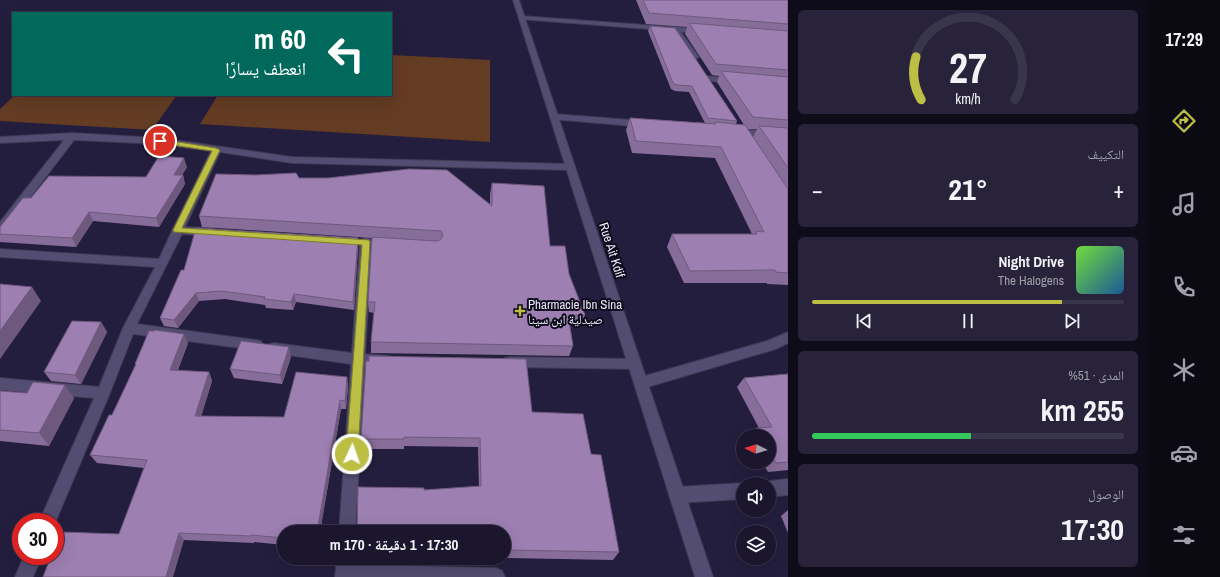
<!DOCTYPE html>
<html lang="ar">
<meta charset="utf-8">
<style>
:root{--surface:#1b162e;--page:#28233a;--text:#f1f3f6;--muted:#a09faa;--line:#39354a;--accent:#bcbf43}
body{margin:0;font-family:"Archivo Narrow","Noto Naskh Arabic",sans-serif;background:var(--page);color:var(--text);direction:rtl;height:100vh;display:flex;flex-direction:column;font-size:15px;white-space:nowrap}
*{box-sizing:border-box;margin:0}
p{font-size:13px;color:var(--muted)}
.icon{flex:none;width:22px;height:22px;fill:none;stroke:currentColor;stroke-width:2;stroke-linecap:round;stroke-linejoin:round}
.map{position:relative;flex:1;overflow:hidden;direction:ltr}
.drawer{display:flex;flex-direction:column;gap:10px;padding:10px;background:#0f0c19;width:360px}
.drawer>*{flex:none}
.top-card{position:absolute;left:12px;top:12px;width:380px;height:84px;border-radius:0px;box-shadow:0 4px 16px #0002,0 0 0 1px var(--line);direction:rtl;background:#00695c;color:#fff;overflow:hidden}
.needle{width:26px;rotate:275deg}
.buttons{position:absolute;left:736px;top:429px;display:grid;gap:8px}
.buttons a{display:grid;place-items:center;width:40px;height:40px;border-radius:50%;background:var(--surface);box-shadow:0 4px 16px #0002,0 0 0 1px var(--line);font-size:20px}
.speed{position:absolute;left:12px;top:513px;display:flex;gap:8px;font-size:20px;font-weight:700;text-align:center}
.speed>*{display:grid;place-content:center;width:52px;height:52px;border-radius:50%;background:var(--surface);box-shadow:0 4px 16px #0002,0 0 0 1px var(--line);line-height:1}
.speed .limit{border:6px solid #d22;background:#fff;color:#111}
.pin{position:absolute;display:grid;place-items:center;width:34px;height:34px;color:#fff;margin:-17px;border:2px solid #fff;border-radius:50%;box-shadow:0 1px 4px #0007}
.me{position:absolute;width:44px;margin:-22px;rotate:3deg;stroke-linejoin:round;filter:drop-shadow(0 0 3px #0008)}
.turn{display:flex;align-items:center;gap:14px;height:84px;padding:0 20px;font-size:18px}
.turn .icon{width:52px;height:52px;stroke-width:2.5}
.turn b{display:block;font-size:28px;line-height:34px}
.big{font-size:30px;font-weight:800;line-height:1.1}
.drawer .tile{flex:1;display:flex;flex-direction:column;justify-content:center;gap:6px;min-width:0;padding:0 14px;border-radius:6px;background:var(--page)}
.drawer .dial{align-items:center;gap:0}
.dial svg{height:104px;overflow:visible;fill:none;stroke:var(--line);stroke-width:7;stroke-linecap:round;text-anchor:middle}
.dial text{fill:var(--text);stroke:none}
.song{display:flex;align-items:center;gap:12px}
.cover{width:48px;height:48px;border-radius:6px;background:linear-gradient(135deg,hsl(100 70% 55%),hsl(210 70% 35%))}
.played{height:4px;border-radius:2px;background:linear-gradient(90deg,var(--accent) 80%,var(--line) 80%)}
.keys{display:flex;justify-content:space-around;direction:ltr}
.heat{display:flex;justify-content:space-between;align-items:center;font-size:22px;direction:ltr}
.charge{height:6px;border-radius:3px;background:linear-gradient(90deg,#34c759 51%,var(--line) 0)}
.trip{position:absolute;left:277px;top:525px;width:234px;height:40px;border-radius:20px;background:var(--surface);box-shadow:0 4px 16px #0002,0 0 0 1px var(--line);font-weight:800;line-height:40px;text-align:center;direction:rtl}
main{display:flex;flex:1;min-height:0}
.tab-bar{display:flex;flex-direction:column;width:72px;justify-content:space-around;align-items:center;background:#0b0912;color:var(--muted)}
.tab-bar .icon{width:28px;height:28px}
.tab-bar .current{color:var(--accent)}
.tab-bar b{font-size:18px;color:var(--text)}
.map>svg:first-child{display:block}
.green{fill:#643b23}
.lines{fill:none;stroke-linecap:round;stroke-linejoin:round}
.service-casing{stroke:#3e3854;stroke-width:2}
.minor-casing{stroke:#3e3854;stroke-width:2}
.tertiary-casing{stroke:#3e3854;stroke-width:2}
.service{fill:#524d71;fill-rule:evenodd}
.minor{fill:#524d71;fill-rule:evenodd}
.tertiary{fill:#524d71;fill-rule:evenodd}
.wall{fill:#876d99;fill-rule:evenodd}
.shaded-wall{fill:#6e597d}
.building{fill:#9d7fb2;stroke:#6e597d}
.route{fill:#bcbf43;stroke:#7a7c2c}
.poi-dot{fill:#bcbf43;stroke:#0d0b19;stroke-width:1.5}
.labels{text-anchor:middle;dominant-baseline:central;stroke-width:4;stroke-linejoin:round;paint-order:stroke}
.street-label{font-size:13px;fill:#eae7fd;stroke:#0d0b19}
.poi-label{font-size:13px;fill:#eae7fd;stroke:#0d0b19;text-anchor:start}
</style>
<main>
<nav class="tab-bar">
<b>17:29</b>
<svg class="icon current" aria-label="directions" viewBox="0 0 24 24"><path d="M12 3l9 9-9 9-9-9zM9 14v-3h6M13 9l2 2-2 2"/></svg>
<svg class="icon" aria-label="music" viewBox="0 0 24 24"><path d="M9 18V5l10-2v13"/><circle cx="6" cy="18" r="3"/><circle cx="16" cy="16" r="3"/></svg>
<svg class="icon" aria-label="phone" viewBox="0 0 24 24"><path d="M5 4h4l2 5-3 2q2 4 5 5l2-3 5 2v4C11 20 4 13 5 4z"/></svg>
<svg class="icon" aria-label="climate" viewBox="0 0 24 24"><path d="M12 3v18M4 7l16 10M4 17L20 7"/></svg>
<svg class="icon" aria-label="car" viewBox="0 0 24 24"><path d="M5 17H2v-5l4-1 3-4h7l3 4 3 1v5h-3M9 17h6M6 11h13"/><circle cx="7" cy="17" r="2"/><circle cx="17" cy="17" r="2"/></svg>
<svg class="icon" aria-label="filters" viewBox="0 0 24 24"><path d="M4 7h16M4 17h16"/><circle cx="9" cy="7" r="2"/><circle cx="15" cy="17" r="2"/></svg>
</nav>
<section class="drawer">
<div class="tile dial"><svg viewBox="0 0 100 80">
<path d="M14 69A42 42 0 1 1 86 69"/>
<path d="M14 69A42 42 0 0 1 10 36" stroke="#bcbf43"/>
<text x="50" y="56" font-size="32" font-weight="700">27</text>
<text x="50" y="72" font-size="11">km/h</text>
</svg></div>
<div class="tile"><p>التكييف</p>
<div class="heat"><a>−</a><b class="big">21°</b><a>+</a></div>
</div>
<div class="tile">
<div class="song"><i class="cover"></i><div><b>Night Drive</b><p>The Halogens</p></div></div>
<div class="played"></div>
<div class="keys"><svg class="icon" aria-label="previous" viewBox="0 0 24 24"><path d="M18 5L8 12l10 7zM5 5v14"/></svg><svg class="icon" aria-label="pause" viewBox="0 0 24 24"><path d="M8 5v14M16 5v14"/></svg><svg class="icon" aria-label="next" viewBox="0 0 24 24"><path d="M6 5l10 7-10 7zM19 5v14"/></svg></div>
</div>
<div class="tile"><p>المدى · 51%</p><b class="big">255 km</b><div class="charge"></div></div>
<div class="tile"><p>الوصول</p><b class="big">17:30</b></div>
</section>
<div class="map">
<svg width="788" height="577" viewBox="0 0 788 577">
<rect width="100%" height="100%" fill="#241e3e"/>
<path class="green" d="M391,55L490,60V142L200,124L218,95H391Z
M15,95H177L152,130L0,121V109Z"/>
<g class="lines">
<g class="service-casing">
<path id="service" d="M705,76L733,78L737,80C731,85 710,82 704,78Z"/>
</g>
<g class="minor-casing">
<path id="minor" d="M521,16L701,29L705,31L701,33L681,32L699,57L695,59H692L674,31L519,19V17Z
M554,114L644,121L648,124L644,127L551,119L550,117L551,115Z
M734,128L788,133V139L731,133L729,131Z
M72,133L160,138L292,157L570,164L575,167L570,170L292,163L220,152L185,227L210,228L214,229L215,232L214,235L210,236L182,234L137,324L256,340L261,341L263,345L261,349L256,350L133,334L110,393L55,523L39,522L94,398L0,390V378L99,387L123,328L155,267L0,257V249L159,259L172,231V230L174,227L211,151L160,144L74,140L4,232L0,233V222L64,140L0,143V137Z
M366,238L370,239L372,242L365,354L390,356L392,360L390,364L385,365H365L355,532H339L351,364L274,353L269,352L267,348L269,344L274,343L352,353L360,242L362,239Z
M788,332V343L776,349L641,389L636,387L634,383L636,379L641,377L767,341Z
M510,357L634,359L639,360L641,364L639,368L634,369L510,367L505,366L503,362L505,358Z
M788,479V495L769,497V484H763L769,481Z
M743,483L745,484H743V499L677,503L671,500L669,495L671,490L677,487Z
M24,556H42L33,577H15Z
M337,558H355L354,565L496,568L502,571L505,577H335Z"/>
</g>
<g class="tertiary-casing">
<path id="tertiary" d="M513,0H519L713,577H695Z"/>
</g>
<use href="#service" class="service"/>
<use href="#minor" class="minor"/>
<use href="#tertiary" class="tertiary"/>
</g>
<path class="wall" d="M636,0H788V285L767,284V283H684L667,247L672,234H752L715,158L632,153L626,130L630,118L705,123L689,92L675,91L671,89L648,31L650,26L737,121L736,124L744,125L717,82L719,76L712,75L685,34L687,27L646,24ZM747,129H757L753,137Z
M187,167L182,175H183L185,184L159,227L93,221L76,247L0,242V227L31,198L146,177Z
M299,178L490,204V194L492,183L550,246L569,274L585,315L581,325H570L573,346L569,356L371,353V342L374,313L369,312L368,302L372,238L202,227L199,216Z
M358,246L354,310L296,302L293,310L266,308L265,305L225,299L199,301L178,328L164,326L160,318L184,270Z
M101,322L107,332L81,384L51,381L44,372Z
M188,343L178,370L209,372L212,381L201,416L284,417L347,377L348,386L346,409H341L320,532H284V545L254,542V543L184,540L119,534L144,468L97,463L90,455L112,415L136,365L135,364Z
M291,357L282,384L234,378L230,369Z
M788,374V470L768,472L762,462H769V436H749L756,428H759L737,387L744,378Z
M0,391L74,398L49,446L0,441Z
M532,412L591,454L619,552L613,560L504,558V532L424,490L479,487L478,447L404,446V449H362L361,439Z
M788,510V533L781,516Z
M382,558H474L472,564L387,560Z"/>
<path class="shaded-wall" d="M184,158L187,167L177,184L174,175Z
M183,175L185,184L159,227L156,218Z
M89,212L93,221L76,247L72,238Z
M358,238V246L354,310L353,302Z
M32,287L41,301L0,359V331Z
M196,293L199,301L178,328L174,320Z
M294,294L296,302L293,310L291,302Z
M101,322L107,332L81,384L75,375Z
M184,334L188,343L174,379L170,370Z
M289,347L291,357L282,384L280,375Z
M209,372L212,381L199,424L195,416Z
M347,377L348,386L346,409L345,401Z
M65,385L74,398L49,446L39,433Z
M340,400L341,409L320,532H317Z
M179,533L184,540L173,577H166Z"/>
<path class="building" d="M643,0H788V24L649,13Z
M689,23L788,31V70L716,64Z
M650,26L675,28L737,121L708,118L692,86L677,85L673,83Z
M721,71L788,77V120L753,117Z
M630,118L716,124L715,122L745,125L788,189V273L775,272V270L690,271L672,234H757L756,231L764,232L721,147L636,141Z
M759,126L788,128V168Z
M159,156L184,158L174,175H183L156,218L89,212L72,238L0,234V227L23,198H31L49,176L146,177Z
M409,169L447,170L492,206V183L544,186L550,246H565L569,274L585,315H568L573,346L371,342L375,302H368L372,237L436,241L440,240L443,236L441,231L199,216L216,174L256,175L296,173L299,178H328Z
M196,228L358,238L353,302L294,294L291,302L264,299L265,297L222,291L196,293L174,320L160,318L181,270H184Z
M0,284L32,287L0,331Z
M72,321L101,322L75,375L44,372Z
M154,330L184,334L170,370L209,372L195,416L284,417L296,372L347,377L345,401L340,400L317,532H284V538L251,535V536L179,533L166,577H43L51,556H55V546L61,532L119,534L147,460L90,455L109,415H112L136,364H135L149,331H154Z
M241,341L289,347L280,375L230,369Z
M369,356L526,359L532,412L583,414L591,454L601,455L619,552L504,550V532H357L358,487L424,488V490L481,486L480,438L404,437V439H361L366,361H369Z
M788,374V462L776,463L769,451V436H761L756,428L772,427L744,378Z
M33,382L65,385L39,433L0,430V391L27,393Z"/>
<path class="route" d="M160,139L216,148L220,150L182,228L369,240L370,242L358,454L356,457L352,459L348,457L346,454L362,245L174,232L173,230L212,151L158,143V140Z"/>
<path class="poi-dot" d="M518 305h4v4h4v4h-4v4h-4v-4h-4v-4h4z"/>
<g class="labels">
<g class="street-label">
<text transform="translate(612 250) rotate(72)">Rue Ait Kdif</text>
</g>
<g class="poi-label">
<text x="528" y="304">Pharmacie Ibn Sina<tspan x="528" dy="15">صيدلية ابن سينا</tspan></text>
</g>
</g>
</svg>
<div class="buttons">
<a><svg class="needle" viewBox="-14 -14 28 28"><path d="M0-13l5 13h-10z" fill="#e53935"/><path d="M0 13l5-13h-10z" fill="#a09faa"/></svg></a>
<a><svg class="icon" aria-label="sound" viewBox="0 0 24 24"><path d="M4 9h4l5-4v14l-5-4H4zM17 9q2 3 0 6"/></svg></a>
<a><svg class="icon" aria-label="layers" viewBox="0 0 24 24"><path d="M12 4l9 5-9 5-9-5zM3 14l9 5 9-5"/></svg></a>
</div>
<div class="speed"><div class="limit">30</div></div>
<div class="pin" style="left:160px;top:141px;background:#d93025"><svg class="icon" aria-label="arrive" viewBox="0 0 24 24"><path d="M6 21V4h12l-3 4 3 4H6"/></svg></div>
<svg class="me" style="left:352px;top:454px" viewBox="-20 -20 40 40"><circle r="17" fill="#bcbf43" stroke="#fff" stroke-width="3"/><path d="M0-11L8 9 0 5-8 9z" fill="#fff"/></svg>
<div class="trip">17:30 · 1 دقيقة · 170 m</div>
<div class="top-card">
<div class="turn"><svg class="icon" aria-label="left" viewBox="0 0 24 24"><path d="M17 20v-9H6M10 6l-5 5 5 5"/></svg><div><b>60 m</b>انعطف يسارًا</div></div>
</div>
</div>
</main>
